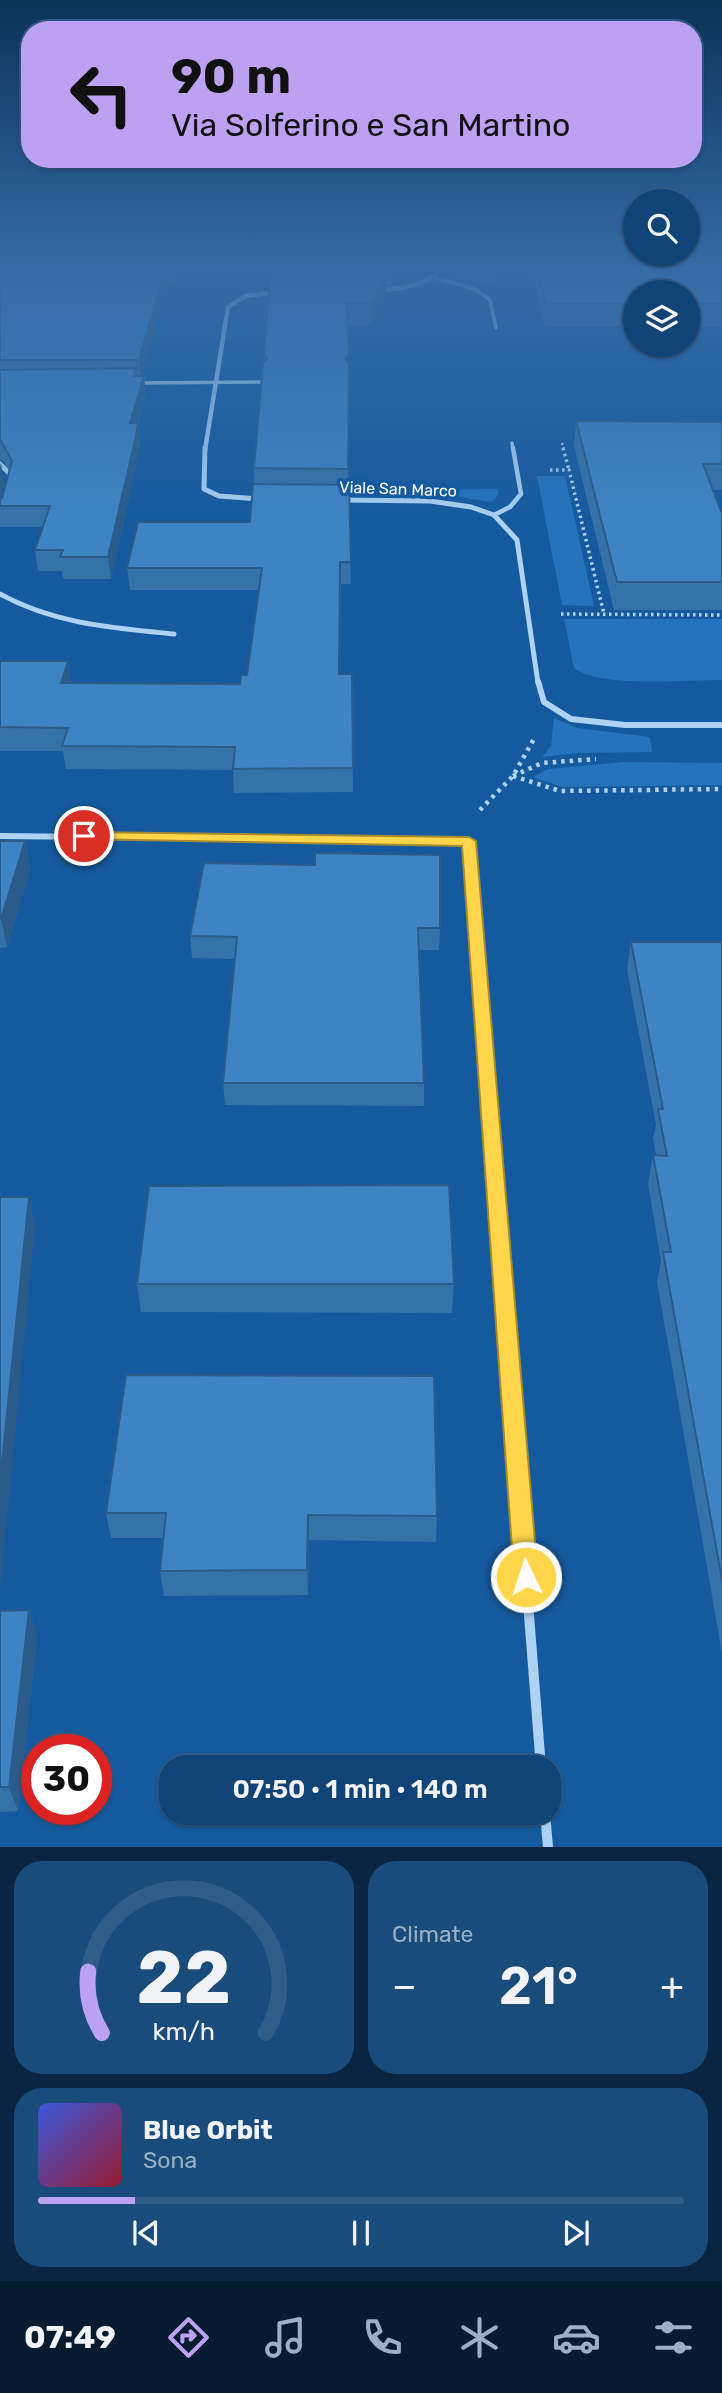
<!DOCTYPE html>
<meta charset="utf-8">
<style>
:root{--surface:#104476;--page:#194b7b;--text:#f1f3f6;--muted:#9cb0c5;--line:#305c88;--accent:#bca0f2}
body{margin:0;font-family:Rubik,sans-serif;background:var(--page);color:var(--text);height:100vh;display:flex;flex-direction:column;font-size:26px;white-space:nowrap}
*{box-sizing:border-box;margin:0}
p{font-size:23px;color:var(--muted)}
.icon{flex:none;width:38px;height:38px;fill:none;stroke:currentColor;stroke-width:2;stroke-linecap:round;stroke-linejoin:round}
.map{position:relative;height:1847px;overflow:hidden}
.side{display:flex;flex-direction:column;gap:14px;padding:14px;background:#092541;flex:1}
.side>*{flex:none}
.banner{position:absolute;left:21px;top:21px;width:681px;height:147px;border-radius:28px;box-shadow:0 2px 5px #0004,0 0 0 2px var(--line);background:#bca0f2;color:#111;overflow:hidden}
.tools{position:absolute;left:623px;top:189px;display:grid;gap:14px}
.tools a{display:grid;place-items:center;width:77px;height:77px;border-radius:50%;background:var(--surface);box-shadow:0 2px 5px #0004,0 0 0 2px var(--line);font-size:35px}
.speed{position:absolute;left:21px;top:1734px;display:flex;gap:14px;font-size:35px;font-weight:700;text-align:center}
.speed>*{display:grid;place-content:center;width:91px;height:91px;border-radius:50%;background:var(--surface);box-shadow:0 2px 5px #0004,0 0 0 2px var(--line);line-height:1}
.speed .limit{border:10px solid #d22;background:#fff;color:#111}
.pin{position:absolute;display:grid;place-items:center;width:60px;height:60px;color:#fff;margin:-30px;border:4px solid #fff;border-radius:50%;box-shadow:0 2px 7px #0007}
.me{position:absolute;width:77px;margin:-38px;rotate:356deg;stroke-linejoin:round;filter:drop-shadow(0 0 5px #0008)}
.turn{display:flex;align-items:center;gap:24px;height:147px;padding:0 35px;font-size:32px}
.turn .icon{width:91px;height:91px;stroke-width:2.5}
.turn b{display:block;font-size:49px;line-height:60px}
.big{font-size:52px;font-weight:600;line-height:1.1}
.side .widget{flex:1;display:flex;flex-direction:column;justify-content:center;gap:10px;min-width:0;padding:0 24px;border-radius:28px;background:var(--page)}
.side .dial{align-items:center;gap:0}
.dial svg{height:182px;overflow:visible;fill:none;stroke:var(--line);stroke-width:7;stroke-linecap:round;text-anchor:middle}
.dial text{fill:var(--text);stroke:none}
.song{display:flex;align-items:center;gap:21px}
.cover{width:84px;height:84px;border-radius:10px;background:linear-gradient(135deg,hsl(230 70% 55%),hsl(350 70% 35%))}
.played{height:7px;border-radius:4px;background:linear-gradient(90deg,var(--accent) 15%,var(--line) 15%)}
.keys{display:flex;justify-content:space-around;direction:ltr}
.heat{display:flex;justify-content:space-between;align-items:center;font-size:38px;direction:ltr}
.side .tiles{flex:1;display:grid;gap:14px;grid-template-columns:1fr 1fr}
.widget:last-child{grid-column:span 2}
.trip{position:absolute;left:159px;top:1755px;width:402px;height:70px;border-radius:28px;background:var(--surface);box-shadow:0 2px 5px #0004,0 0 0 2px var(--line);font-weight:600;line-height:70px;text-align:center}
.dock{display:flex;height:112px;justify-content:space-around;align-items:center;background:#061b2f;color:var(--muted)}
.dock .icon{width:49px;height:49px}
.dock .active{color:var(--accent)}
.dock b{font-size:32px;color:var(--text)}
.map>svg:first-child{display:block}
.green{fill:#2473bb}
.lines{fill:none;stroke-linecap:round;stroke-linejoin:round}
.path-far2{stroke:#add2f3;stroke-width:2.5;stroke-dasharray:2 2.5;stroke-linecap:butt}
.path-far1{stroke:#add2f3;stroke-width:3.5;stroke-dasharray:2.5 3.5;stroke-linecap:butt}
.path{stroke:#add2f3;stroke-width:4.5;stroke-dasharray:3.5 5;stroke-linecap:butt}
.pedestrian-far1{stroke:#add2f3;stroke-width:3.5}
.pedestrian{stroke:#add2f3;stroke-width:4.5}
.minor-far4{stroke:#add2f3;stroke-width:4.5}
.minor-far3{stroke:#add2f3;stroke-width:5}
.minor-far2{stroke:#add2f3;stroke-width:6}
.minor-far1{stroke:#add2f3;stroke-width:8}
.minor{stroke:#add2f3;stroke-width:10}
.wall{fill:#3572a9}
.shaded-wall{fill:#2b5c89}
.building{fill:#3e84c4;stroke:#2b5c89;stroke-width:2}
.route{fill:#ffd54a;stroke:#a68a30;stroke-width:2}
.labels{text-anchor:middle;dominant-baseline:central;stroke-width:7;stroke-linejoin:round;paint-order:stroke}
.far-street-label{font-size:16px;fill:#fff;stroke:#155a9e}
</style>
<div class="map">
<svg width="722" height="1847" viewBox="0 0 722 1847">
<rect width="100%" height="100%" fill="#155a9e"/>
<path class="green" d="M460,266H498L502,288L454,276Z
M537,476H565L594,606L562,605Z
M498,489V495L492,502L414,490Z
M564,619H722V680C686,680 600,688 574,668Z
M554,718L577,728L650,737L652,752L577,753L542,757L551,746Z
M623,762L722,763V785L562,787L533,777L548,769Z"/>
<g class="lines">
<path class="path-far2" d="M562,443L564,450"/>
<path class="path-far1" d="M563,448L569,470
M550,470H569L604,614
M561,614L722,615"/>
<path class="path" d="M513,776L542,763L596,759
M513,776L560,791L722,789
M480,810L513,776L535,737"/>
<path class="pedestrian-far1" d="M435,278L475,289L490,300L496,328
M137,383L264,382
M512,443L513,450"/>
<path class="pedestrian" d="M494,515L510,507L521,494L513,448"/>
<path class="minor-far4" d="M379,290C404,289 426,286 443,266
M205,450L228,307L246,296L276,292"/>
<path class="minor-far3" d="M205,448L204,489L219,496L260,499
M0,464L9,473L11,480
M342,500L430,501L471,507L494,515L517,540L538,683
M0,594C54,624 113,628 174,634"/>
<path class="minor-far2" d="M538,681L544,702L571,719L625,725H722
M0,836L469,841L480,981"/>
<path class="minor-far1" d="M480,979L509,1362"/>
<path class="minor" d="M509,1360L541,1768
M545,1813L548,1847"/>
</g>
<path class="wall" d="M0,266H179L174,283H168L141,376L146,394L138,423L140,442L138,456L111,579H63L62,571H38L35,550L43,527H0V506L9,471L4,461L0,460Z
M272,266H401L391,286H386V297L372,325H348L349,363L348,485L351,584H341L339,674H352L353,792L234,793L233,770L66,769L63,751H0V661H68L71,683L240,684L247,675L259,590H130L127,568L250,522L254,484V468Z
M530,266H722V326H688V292H635V326H545Z
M576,421L722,422V490H713L722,514V610H614L574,446Z
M0,841H25L30,869L7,947L0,948Z
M204,863L440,928L439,950H419L424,1083V1106L225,1105L223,1083L235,959L192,958L190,936Z
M631,942H722V1653L657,1281L661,1261L648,1184L653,1155H656L653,1138L656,1125L627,970Z
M137,1284H454L452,1313L141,1312Z
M106,1513L437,1516L436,1542L309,1540L308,1595L164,1596L160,1571L164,1538H111Z
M29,1610L37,1637L18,1811L0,1812V1611Z"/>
<path class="shaded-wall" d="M166,266L168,283L141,379L139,360Z
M173,266H179L174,283Z
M393,266H401L391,286V271Z
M386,275V297L372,325V303Z
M349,354V386L348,495L349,378L345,358Z
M144,376L146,394L132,442L130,423Z
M138,423L140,442L138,456L111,579L108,557Z
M1,463L4,484L0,498V467Z
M68,661L71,684L61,683Z
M25,841L30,869L7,947L1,919Z
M29,1197L35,1227L0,1591V1482Z
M308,1515L309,1540L308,1595L307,1570Z
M29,1610L37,1637L18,1811L9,1787Z"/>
<path class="building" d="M0,266H173H166L139,360H0Z
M272,266H393L391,271H271Z
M536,266H722V304H688V292H635V304H546Z
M270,274L386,275L372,303H347L349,354L345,358L349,363L348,469L254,468L263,363L267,359L264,354Z
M136,368L134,376H144L130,423H138L136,436L108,557H60L63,550H35L50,506H0V499L2,498L12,461L1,441H0V370Z
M576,421L722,422V464H703L722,514V582H617Z
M253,484L349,485L351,562H340L339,674H352L353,768L233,769L235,747L62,746L68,728L0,727V661H68L61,683L240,684L241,675H247L262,568H127L138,522H250Z
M0,841H25L1,919H0Z
M315,853L440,855V928H418L424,1083H223L237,937L190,936L204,863L315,865Z
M631,942H722V1580L663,1252H671L653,1155L667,1156L658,1109H663Z
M449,1185L454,1284H137L149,1186Z
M0,1197H29L0,1482Z
M126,1375L434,1376L437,1516L308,1515L307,1570L160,1571L166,1513H106Z
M29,1610L9,1787H0V1611Z"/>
<linearGradient id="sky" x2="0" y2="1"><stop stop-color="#0c3257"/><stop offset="0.51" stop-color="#356ba6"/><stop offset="1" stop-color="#356ba6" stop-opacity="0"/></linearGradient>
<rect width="722" height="525" fill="url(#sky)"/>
<path class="route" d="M84,832L469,837L476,841L538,1577L535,1585L526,1588L518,1585L514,1577L462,846L78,839L76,836Z"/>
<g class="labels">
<g class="far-street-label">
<text transform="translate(398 489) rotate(2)">Viale San Marco</text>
</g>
</g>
</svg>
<div class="tools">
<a><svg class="icon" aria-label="search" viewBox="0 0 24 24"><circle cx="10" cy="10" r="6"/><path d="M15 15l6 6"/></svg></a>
<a><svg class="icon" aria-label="layers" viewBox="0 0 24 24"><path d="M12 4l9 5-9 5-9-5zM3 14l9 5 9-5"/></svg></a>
</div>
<div class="speed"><div class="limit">30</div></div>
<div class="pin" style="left:84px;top:836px;background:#d93025"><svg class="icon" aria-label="arrive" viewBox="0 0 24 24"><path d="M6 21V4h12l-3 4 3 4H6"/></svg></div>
<svg class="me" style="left:526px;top:1577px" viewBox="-20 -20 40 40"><circle r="17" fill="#ffd54a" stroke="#fff" stroke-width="3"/><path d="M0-11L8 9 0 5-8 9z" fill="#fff"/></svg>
<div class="trip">07:50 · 1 min · 140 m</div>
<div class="banner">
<div class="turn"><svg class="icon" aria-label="left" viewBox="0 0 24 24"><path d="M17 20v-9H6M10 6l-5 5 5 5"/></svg><div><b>90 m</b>Via Solferino e San Martino</div></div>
</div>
</div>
<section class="side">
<div class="tiles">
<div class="widget dial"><svg viewBox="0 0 100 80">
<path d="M14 69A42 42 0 1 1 86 69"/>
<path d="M14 69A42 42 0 0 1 8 42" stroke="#bca0f2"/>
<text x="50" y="56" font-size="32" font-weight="700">22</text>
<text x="50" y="72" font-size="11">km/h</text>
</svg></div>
<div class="widget"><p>Climate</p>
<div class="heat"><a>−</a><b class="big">21°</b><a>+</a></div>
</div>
<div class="widget">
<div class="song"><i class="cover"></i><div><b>Blue Orbit</b><p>Sona</p></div></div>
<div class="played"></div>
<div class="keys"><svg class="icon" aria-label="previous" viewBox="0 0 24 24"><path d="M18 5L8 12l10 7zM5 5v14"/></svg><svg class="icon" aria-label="pause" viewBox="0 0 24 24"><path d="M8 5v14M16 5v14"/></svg><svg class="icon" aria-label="next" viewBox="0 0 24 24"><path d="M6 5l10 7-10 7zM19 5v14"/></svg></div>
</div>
</div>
</section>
<nav class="dock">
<b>07:49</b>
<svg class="icon active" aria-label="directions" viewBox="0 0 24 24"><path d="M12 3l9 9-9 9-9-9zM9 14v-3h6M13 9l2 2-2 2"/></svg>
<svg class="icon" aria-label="music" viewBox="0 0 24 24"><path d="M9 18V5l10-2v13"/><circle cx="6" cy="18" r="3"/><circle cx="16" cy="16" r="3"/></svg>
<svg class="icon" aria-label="phone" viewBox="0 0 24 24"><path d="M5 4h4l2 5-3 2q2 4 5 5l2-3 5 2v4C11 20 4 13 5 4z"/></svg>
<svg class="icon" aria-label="climate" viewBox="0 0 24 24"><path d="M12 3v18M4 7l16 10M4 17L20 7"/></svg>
<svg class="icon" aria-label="car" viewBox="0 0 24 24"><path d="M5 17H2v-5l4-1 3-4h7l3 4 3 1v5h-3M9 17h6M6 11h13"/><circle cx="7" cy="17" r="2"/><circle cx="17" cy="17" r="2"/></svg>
<svg class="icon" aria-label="filters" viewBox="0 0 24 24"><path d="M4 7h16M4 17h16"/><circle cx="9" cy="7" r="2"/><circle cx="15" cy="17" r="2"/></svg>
</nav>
